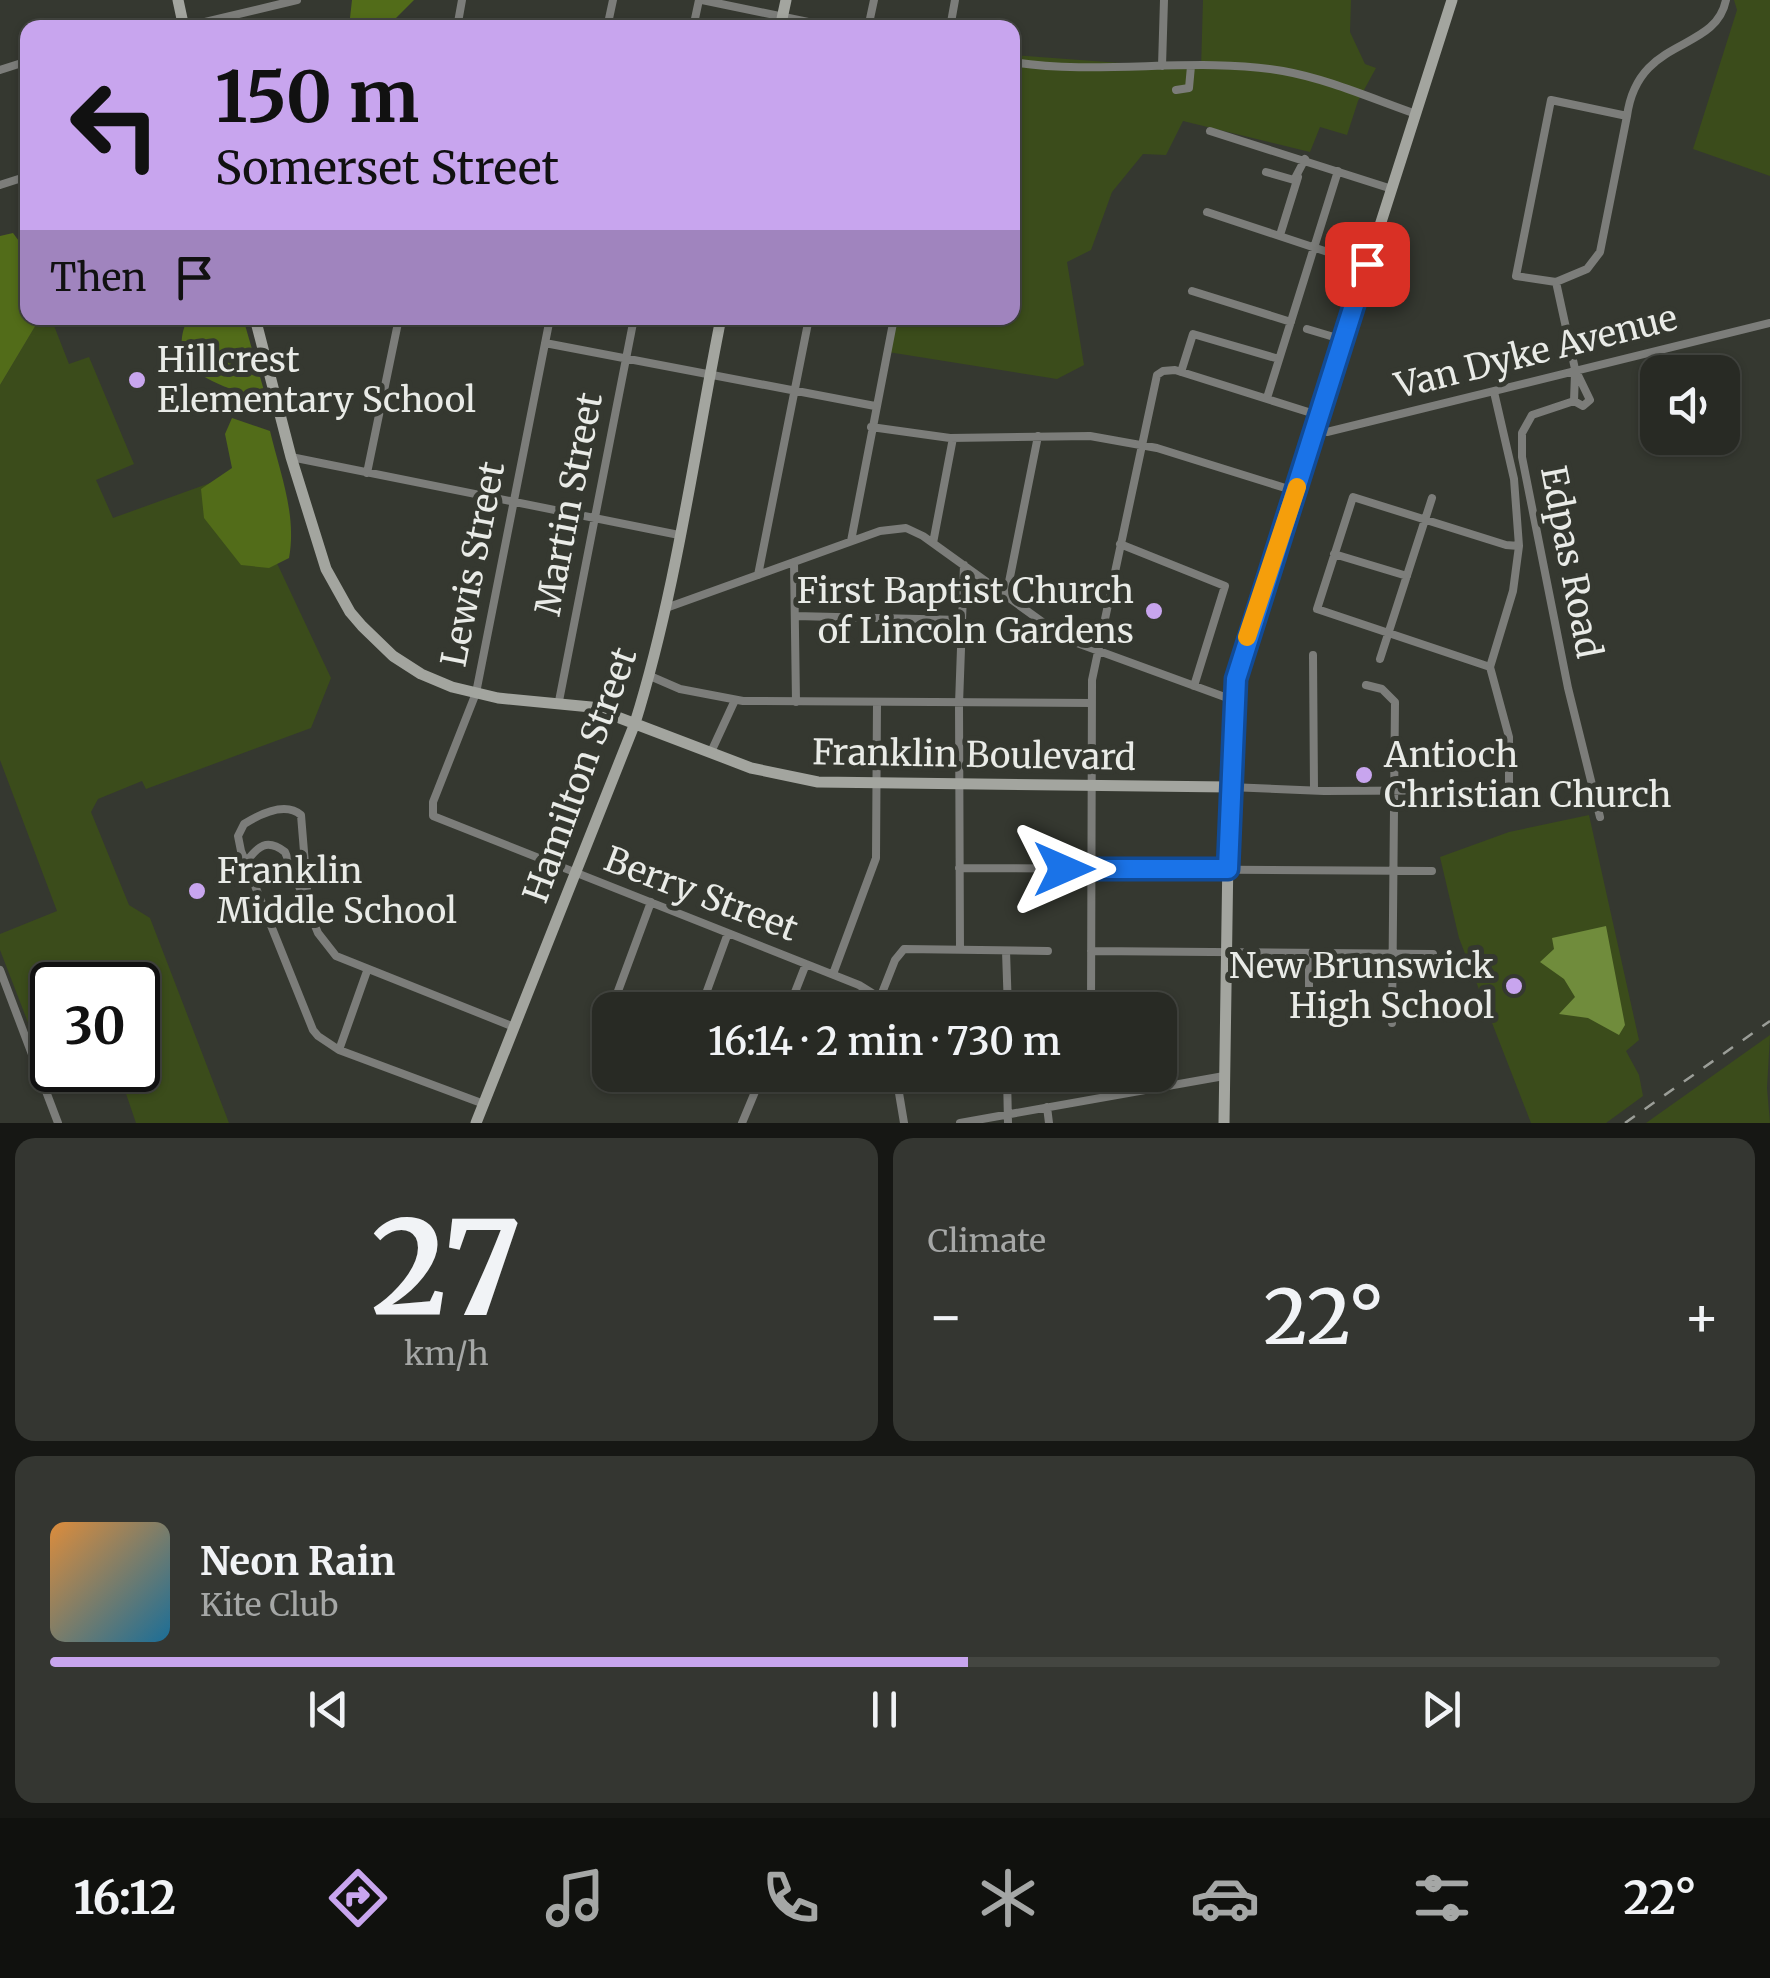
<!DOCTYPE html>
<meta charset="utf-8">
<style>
:root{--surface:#282a24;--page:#343631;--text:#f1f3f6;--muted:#a5a7a6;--line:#444641;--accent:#c8a5ee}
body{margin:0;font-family:Merriweather,serif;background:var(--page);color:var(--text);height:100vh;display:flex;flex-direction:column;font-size:38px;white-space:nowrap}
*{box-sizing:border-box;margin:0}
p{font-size:32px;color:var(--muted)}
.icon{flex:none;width:55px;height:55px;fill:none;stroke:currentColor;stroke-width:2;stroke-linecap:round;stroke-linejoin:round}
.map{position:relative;height:1123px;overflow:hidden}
.sheet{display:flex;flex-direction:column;gap:15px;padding:15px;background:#161714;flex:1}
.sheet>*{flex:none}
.top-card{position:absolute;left:20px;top:20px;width:1000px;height:305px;border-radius:20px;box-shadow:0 2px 8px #0004,0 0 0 2px var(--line);background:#c8a5ee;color:#111;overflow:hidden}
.tools{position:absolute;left:1640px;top:355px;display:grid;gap:20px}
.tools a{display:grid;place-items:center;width:100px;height:100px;border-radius:20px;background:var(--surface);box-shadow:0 2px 8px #0004,0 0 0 2px var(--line);font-size:50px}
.speed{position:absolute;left:30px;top:962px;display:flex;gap:20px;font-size:50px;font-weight:700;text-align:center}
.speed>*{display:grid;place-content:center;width:130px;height:130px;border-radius:50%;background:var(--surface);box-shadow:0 2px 8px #0004,0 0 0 2px var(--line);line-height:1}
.speed .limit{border:5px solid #111;border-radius:15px;background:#fff;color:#111}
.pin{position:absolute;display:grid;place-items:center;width:85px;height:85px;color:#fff;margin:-42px;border-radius:20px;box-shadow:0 5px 15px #0006}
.me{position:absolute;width:110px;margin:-55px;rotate:90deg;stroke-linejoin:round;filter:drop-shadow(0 0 8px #0008)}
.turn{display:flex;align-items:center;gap:35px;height:210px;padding:0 30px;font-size:45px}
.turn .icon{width:130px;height:130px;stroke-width:2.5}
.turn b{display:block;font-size:70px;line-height:85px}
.then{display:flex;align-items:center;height:95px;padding:0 30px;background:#0003;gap:20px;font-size:38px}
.big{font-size:75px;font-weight:600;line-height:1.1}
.sheet .tile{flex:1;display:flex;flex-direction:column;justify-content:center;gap:15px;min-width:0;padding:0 35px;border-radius:20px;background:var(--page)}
.sheet .dial{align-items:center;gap:0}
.dial b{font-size:130px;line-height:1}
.song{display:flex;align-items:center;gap:30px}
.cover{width:120px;height:120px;border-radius:15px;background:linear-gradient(135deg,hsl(30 70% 55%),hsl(200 70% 35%))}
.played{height:10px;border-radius:5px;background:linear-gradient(90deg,var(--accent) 55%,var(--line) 55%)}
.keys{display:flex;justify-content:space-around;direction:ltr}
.heat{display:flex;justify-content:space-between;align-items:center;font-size:55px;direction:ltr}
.sheet .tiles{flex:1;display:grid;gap:15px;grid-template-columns:1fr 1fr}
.tile:last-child{grid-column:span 2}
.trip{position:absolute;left:592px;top:992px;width:585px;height:100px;border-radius:20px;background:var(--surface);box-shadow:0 2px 8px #0004,0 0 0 2px var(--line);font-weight:600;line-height:100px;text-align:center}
.menu{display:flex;height:160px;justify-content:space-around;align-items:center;background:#10110e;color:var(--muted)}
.menu .icon{width:70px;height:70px}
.menu .on{color:var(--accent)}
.menu b{font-size:45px;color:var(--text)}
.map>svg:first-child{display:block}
.green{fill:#3b4c1b}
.forest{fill:#526c19}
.water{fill:#708c3c}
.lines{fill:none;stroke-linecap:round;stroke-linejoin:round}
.street{stroke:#7c7d7a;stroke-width:8}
.secondary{stroke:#a3a59f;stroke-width:11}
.rail{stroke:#9b9e98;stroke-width:2.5;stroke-dasharray:12 12;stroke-linecap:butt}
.route-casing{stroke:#114b97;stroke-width:25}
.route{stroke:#1a73e8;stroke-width:18}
.slow{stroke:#f59e0b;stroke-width:18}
.poi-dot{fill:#c8a5ee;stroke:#353830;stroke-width:4}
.labels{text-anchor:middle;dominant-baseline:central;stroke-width:10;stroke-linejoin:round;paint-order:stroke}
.street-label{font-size:35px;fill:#e9ebe7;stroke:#353830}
.poi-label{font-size:35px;fill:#e9ebe7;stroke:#353830;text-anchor:start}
</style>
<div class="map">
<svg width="1770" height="1123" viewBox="0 0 1770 1123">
<rect width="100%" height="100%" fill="#353830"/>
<path class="green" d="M1203,0H1351L1350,32L1365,64L1376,68L1358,101L1347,135L1320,127L1310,152L1183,121L1166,155L1143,154L1112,192L1091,250L1067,262L1084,365L1057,379L888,352L896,318H1012L1013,55L1201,69Z
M1734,0H1770V176L1693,149L1737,10Z
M40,318H51L69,364L89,357L134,464L96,480L113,518L235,474L331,678L311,728L146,789L142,781L98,799L91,812L129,905L150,918L229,1123H136L118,1070H138V985H52V1045L39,1051L0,950V934L57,911L0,760V385Z
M1589,815L1639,1040L1626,1051L1639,1075L1643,1096L1606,1123H1531L1459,938L1440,857L1509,832Z
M1770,1035L1767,1088L1770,1123H1646Z"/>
<path class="forest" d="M352,0H414L387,27H349Z
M13,233L27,252L28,318H40L0,385V236Z
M188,318H243L267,401C227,387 161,375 188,318Z
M232,418L270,431C280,473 297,515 289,558L269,568L241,565L204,518L201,489L232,468L225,434Z"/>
<path class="water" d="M1606,926L1625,1025L1619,1035L1588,1018L1559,1014L1575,997L1564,979L1540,962L1554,949L1552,938Z"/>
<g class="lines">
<path class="street" d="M702,0L837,28
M184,27L297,0
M457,28L462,0
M607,28L613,0
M693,28L699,0
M868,28L874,0
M950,28L955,0
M1012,62C1102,76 1194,56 1283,71C1328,79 1373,99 1416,114
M1162,66L1164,0
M0,70L28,61
M1176,90L1189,88L1191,66
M1627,116L1551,100L1516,276L1556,282L1587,269L1600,252L1627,116C1638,35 1715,54 1726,0
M1210,131L1392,189
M1266,172L1294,180L1305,159
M0,185L28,176
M1207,212L1367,265
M1280,235L1298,177
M1556,282L1575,369L1590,400L1583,406L1574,401L1532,415L1522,433V457L1568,688L1600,817
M1192,291L1291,322
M550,318L476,693L433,802V816L859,985L880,998L884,1010
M1307,329L1344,340
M545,343L875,406
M1181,372L1193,334L1279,359
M1267,398L1338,171
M1574,401L1575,373
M871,427L950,438L1090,436L1157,448L1295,491
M1316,429L1327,432L1770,323
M291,457L679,535
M367,473L399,318
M851,541L894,318
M933,543L953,438
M1120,544L1225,586L1194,686
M1334,554L1407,576
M794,562L796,702
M758,575L809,318
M1006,597L1038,436
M666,608L880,531L906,528L923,536L1066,639L1233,700
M795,616L961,620
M1313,655L1314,790
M1380,659L1432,498
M1490,667L1317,609L1353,497L1506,545L1519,546
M650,676L680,689L743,701L1092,703
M1366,685L1382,689L1395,702L1392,1023
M559,701L634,318
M711,752L735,700
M1229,787L1324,791L1509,790V737L1490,667L1513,591L1519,546L1514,479L1494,392
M246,862C258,846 267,838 285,852L318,933L336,956L514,1027
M959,868L1432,871
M309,913L301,815C285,801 260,814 244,824L238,836L241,851L313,1030L318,1036L339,1050L484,1104
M960,949L959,704L964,565
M1006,951L1008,1010
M1091,951L1433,954
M0,970L58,1123
M833,974L876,858L877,703
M880,998L895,960L904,949L1048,951
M611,1010L651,902
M700,1010L728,933
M788,1010L806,964
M1091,1010L1092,680L1157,375L1163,371L1175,370L1321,416
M1309,1015V955
M597,1047L610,1012
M339,1050L367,971
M896,1075L904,1123
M1007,1075L1008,1123
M668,1087L673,1075
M1047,1107L1049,1123
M742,1123L762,1075
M960,1123L1224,1076"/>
<path class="secondary" d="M178,0L184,28
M780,28L786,0
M255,318L291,457L326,569L350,612L362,626L393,656L421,674L452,687L498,698L591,707L751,768L818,782L1229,787
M476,1123L635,723C676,591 694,453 721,318
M1224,1123L1229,787L1235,679L1452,0"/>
<path class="rail" d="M1625,1123L1770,1021"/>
</g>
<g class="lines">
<g class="route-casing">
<path id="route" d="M1064,869H1228L1236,679L1367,264"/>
</g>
<use href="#route" class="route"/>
<path class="slow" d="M1247,637L1297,487"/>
</g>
<g class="poi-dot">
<circle cx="137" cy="380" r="10"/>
<circle cx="1154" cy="611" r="10"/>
<circle cx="1364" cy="775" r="10"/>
<circle cx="197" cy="891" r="10"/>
<circle cx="1514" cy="986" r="10"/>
</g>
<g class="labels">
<g class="street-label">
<text transform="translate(1536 352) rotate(-14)">Van Dyke Avenue</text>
<text transform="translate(569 504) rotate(-79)">Martin Street</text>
<text transform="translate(1571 562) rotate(79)">Edpas Road</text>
<text transform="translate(473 564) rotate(-79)">Lewis Street</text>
<text transform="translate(974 755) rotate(1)">Franklin Boulevard</text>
<text transform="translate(580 775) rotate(-70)">Hamilton Street</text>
<text transform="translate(701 894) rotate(21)">Berry Street</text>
</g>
<g class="poi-label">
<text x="157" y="360">Hillcrest<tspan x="157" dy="40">Elementary School</tspan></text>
<text x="1134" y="591" text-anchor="end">First Baptist Church<tspan x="1134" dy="40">of Lincoln Gardens</tspan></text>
<text x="1384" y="755">Antioch<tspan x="1384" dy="40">Christian Church</tspan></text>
<text x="217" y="871">Franklin<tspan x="217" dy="40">Middle School</tspan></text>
<text x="1494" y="966" text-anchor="end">New Brunswick<tspan x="1494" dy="40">High School</tspan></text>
</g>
</g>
</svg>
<div class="tools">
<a><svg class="icon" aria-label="sound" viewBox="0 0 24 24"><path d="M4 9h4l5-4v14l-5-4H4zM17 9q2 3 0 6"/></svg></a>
</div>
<div class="speed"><div class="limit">30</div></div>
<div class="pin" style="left:1367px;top:264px;background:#d93025"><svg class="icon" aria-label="arrive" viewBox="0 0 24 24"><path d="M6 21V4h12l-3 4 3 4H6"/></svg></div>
<svg class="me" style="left:1064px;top:869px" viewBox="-20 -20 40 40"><path d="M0-17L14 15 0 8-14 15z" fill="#1a73e8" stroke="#fff" stroke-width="4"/></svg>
<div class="trip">16:14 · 2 min · 730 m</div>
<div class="top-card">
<div class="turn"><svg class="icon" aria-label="left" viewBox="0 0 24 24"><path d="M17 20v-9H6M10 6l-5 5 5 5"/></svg><div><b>150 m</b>Somerset Street</div></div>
<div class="then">Then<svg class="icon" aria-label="arrive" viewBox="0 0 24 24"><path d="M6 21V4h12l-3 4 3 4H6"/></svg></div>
</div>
</div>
<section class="sheet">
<div class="tiles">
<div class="tile dial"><b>27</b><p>km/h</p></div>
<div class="tile"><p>Climate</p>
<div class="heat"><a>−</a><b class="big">22°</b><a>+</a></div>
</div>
<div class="tile">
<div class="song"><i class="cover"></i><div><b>Neon Rain</b><p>Kite Club</p></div></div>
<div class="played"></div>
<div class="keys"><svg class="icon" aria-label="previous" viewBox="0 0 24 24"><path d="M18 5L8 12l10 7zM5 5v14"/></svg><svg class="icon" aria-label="pause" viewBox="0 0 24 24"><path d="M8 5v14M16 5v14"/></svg><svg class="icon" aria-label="next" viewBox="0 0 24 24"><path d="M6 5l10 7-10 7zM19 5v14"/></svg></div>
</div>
</div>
</section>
<nav class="menu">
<b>16:12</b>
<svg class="icon on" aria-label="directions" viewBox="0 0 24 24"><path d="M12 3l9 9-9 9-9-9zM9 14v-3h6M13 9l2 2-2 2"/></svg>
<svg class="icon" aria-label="music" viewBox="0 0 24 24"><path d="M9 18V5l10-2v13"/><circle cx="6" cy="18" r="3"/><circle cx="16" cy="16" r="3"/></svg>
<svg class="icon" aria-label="phone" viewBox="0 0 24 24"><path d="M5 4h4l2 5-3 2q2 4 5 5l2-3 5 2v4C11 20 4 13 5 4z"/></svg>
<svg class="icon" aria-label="climate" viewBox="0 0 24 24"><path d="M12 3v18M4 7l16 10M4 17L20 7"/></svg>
<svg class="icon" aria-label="car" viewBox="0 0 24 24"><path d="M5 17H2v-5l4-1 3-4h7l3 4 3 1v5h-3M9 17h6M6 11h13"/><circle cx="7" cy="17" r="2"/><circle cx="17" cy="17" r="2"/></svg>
<svg class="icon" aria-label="filters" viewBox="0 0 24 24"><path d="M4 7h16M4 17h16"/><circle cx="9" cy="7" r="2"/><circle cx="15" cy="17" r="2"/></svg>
<b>22°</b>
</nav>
